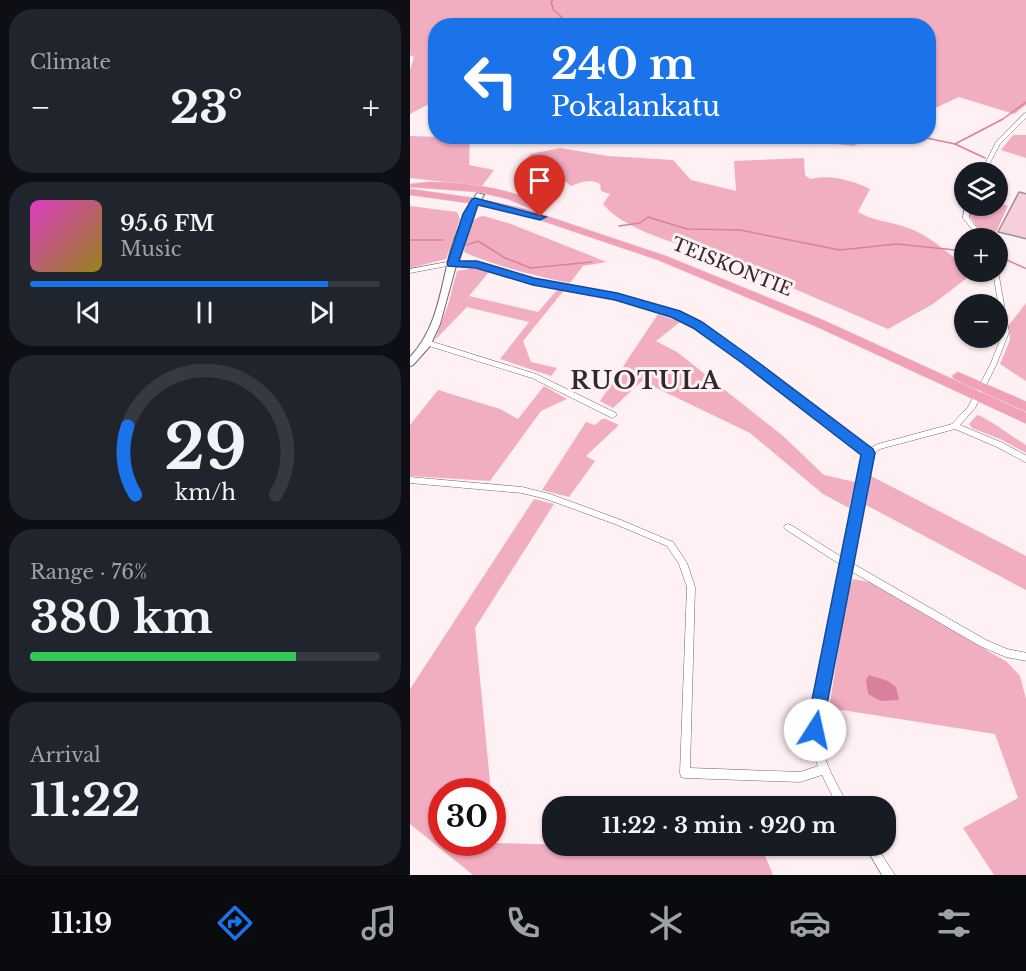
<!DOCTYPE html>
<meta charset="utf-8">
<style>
:root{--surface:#171b24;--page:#20242c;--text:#f1f3f6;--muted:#9ea1a6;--line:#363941;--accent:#1a73e8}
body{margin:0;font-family:"Libre Baskerville",serif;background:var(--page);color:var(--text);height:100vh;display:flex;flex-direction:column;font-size:22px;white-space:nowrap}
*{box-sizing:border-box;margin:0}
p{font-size:20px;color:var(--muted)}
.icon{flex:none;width:33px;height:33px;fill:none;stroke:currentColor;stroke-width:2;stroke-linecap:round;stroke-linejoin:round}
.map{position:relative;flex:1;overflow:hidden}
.panel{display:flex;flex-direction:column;gap:9px;padding:9px;background:#0d0f14;width:410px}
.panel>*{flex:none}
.guide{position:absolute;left:18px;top:18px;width:508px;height:126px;border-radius:24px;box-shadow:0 2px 4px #0004;background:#1a73e8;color:#fff;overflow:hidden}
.controls{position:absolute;left:544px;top:162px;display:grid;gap:12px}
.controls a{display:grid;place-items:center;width:54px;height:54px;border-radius:50%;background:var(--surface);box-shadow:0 2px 4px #0004;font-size:30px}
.speed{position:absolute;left:18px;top:778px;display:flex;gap:12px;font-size:30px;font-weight:700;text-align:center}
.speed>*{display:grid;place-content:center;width:78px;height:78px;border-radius:50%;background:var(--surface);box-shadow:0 2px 4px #0004;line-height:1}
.speed .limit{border:9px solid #d22;background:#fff;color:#111}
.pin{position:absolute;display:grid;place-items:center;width:51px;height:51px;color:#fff;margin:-62px -26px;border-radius:50% 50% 50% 0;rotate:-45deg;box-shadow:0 0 6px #0007}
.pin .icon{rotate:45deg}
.me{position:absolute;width:66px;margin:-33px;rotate:10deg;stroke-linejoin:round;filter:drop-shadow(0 0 4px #0008)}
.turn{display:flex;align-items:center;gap:21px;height:126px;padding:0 24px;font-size:27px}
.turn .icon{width:78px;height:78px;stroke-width:2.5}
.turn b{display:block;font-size:42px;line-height:51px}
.big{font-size:45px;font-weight:700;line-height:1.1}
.panel .widget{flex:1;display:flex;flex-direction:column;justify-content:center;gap:9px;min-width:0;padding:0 21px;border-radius:24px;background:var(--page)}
.panel .dial{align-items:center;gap:0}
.dial svg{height:156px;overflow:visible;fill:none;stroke:var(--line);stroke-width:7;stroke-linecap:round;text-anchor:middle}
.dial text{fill:var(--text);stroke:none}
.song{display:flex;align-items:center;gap:18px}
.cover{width:72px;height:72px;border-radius:9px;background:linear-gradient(135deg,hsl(310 70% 55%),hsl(50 70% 35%))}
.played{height:6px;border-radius:3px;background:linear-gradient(90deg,var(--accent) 85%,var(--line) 85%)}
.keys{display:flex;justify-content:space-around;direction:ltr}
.heat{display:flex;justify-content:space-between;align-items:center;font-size:33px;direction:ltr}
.charge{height:9px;border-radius:4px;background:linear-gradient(90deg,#34c759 76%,var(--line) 0)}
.trip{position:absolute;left:132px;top:796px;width:354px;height:60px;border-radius:24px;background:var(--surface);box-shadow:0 2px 4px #0004;font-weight:700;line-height:60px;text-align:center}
.dock{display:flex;height:96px;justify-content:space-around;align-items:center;background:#090b0e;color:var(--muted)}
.dock .icon{width:42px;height:42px}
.dock .active{color:var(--accent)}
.dock b{font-size:27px;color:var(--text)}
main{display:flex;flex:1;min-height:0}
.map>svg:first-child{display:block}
.green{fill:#f2aec1}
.water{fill:#d9819c}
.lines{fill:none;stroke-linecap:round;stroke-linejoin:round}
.stream{stroke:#d9819c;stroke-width:1.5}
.building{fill:#f5ced9;stroke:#9c8e92;stroke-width:1.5}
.street-casing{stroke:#73666a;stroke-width:1}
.secondary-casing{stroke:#73666a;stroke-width:2}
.highway-casing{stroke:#d5d4d4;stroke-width:1}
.street{fill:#fff;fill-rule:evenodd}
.secondary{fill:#fff;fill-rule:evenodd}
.highway{fill:#f2a0b8;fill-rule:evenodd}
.route{fill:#1a73e8;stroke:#114b97;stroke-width:1.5}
.labels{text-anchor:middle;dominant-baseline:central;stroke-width:6;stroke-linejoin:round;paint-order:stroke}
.street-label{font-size:18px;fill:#2e292a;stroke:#fff0f3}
.district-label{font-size:24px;font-weight:bold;letter-spacing:1.5px;fill:#2e292a;stroke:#fff0f3}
</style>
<main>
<section class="panel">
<div class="widget"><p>Climate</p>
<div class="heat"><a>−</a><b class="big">23°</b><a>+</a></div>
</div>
<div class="widget">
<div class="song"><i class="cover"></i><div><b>95.6 FM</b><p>Music</p></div></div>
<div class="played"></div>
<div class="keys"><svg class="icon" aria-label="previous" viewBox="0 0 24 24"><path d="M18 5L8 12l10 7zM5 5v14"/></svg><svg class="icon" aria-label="pause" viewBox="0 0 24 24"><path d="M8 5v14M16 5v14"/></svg><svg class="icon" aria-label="next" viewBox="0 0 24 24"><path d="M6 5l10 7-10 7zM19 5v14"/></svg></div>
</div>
<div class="widget dial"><svg viewBox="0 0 100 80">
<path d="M14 69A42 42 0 1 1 86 69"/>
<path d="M14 69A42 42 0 0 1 10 34" stroke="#1a73e8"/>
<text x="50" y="56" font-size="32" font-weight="700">29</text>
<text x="50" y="72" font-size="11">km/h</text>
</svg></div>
<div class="widget"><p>Range · 76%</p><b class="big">380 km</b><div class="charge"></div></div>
<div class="widget"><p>Arrival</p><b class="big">11:22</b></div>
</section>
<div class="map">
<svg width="617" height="875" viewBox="0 0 617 875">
<rect width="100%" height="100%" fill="#fff0f3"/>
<path class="green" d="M0,0H616V105L604,114L549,97L519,111V26H26L25,96L19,104L0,114V70L4,57L0,55Z
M603,135H616V158L591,150Z
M0,136L60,138L59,165L84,170L72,186L0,178Z
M349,137H467L443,146L385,139L354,140Z
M150,148L198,156L263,160L281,180L326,191L324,161L394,158L395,175L400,179C421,174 441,180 460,189L448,212C465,222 481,221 498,228C520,235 536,253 555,265V272H562V274L523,304L478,329L296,251C265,244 213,229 193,204L200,194L191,191L190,184C180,178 171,182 161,186C148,174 133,169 116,159L121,154Z
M588,203L598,206L586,232L569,230L559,215L562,206H588Z
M0,206L47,212L50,219L36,259L0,268Z
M74,216L101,224L197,262L173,266L160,283C123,275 88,267 54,252C57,237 56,218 74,216Z
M63,268L79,272L59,296L128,312L148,289H155L113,341L121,362L147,368L141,376L90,359L119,322L57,307L25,340L38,305L47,271Z
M616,303V381L590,364L600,340L599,325Z
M248,314L270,322L246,341L267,352L373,436L414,475L445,482L439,508L413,494L340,433L232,381L203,408L190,401Z
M134,386L157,399L131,411L80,481L0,476V425L28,390L90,409L108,419Z
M567,415C573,415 607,440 616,445V453L592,440L562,428L559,424Z
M192,419H196L209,425L176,456L185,461L159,497L132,490L176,422L185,425Z
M461,476L616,556V590L456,505Z
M124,499L144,504L65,628L81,792H32V843H82L83,809L86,843L353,851L363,875H63L0,824V689Z
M443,579L459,582L597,662L610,676L616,699V875H584L553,828L608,798L585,734L419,708L438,590Z"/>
<path class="water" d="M459,675L478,681L486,687L489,700L471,701L458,694L456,680Z"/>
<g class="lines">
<path class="stream" d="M143,0L141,2L144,11L152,17L143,22L145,26
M507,136L545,144L575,158
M545,144L593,119L616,102
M209,226L230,223L238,217L277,229L330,230L430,250L487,244L555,251
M0,240H33
M57,245L68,241L95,258L121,268L182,262
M588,256L617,269"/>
</g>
<path class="building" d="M609,192L617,194V239L588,232Z"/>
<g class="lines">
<g class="street-casing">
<path id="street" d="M615,113H617V117L590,144L575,172H571L586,142Z
M555,205L560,206L559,218L575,238H569L553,218Z
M37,262L67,263L120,278L207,294L267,313L290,324L339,358L458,449L468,444L542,424L558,407L581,363L593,332L583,272L588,271L599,332L587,363L565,408L550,425L593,443L617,456V463L587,447L545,429L470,449L461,455L459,461L440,562L576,640L597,649L617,653V661L596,657L570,646L439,570L410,730L416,761L422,775L439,807H428L412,775L390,782L275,778L271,777L270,773L277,587L269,564L257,546L205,524L136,499L112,493L0,483V477L112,487L140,494L211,520L263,542L277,563L285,587L280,768L390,772L408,766L403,752L400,730L431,565L375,529L374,527L375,525L378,524L381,525L433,558L451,461L454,454L335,362L286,326L263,315L206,298L119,282L67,267L37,266L0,273V269Z
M16,341H20L126,374L206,413L207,415L203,418L200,417L122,378L16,345L15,343Z
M455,846H466L485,875H472Z"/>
</g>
<g class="secondary-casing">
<path id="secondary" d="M67,193L74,195L63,211L56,229L30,324L20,346L3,365L0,366V357C28,328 31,286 41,249C47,228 56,211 67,193Z"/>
</g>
<g class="highway-casing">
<path id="highway" d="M19,182C49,182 111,188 134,209L129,212L125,211L98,199L68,192L0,187L1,184Z
M0,189L65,198L116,209L256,256L413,320L617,413V424L405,326L248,260L109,213L65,204L0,195Z
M548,372L617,402V412L544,379L542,376Z"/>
</g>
<use href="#street" class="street"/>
<use href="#secondary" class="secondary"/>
<use href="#highway" class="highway"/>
</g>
<path class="route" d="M65,198L136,217L130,220L68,205L49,261H67L124,278L207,293L270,311L292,322L341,357L463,449L465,453L411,736L405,739L399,736L396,730L451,455L332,363L283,328L261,317L205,300L123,285L66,268L38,266L37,264L53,214L62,199Z"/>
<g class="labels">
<g class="street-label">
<text transform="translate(322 267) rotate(22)">TEISKONTIE</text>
</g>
<g class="district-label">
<text x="236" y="380">RUOTULA</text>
</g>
</g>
</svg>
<div class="controls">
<a><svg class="icon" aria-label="layers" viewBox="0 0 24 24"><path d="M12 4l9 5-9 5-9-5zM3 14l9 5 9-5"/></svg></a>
<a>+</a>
<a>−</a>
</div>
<div class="speed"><div class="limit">30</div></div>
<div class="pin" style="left:130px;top:217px;background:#d93025"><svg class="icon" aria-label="arrive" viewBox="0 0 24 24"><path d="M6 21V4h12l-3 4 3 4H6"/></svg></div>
<svg class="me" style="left:405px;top:730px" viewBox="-20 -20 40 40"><circle r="19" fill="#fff"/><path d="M0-13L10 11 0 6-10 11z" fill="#1a73e8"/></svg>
<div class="trip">11:22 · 3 min · 920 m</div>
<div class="guide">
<div class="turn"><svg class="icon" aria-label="left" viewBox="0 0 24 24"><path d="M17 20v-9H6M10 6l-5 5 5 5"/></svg><div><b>240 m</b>Pokalankatu</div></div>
</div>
</div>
</main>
<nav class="dock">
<b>11:19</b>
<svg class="icon active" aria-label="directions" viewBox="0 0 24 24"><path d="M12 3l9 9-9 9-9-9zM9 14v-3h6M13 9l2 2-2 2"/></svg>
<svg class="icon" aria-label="music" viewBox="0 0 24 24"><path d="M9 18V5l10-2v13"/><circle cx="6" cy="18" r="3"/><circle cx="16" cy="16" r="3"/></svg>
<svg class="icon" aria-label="phone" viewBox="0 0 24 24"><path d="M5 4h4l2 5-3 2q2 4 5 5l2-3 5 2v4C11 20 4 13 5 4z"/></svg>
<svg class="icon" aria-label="climate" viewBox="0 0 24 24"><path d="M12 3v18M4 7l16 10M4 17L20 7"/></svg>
<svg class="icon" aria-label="car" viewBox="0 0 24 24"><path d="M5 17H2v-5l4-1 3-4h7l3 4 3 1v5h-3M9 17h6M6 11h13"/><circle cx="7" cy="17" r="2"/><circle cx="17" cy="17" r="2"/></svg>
<svg class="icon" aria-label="filters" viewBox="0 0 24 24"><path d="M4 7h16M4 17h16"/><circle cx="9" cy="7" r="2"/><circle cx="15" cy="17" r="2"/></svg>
</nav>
